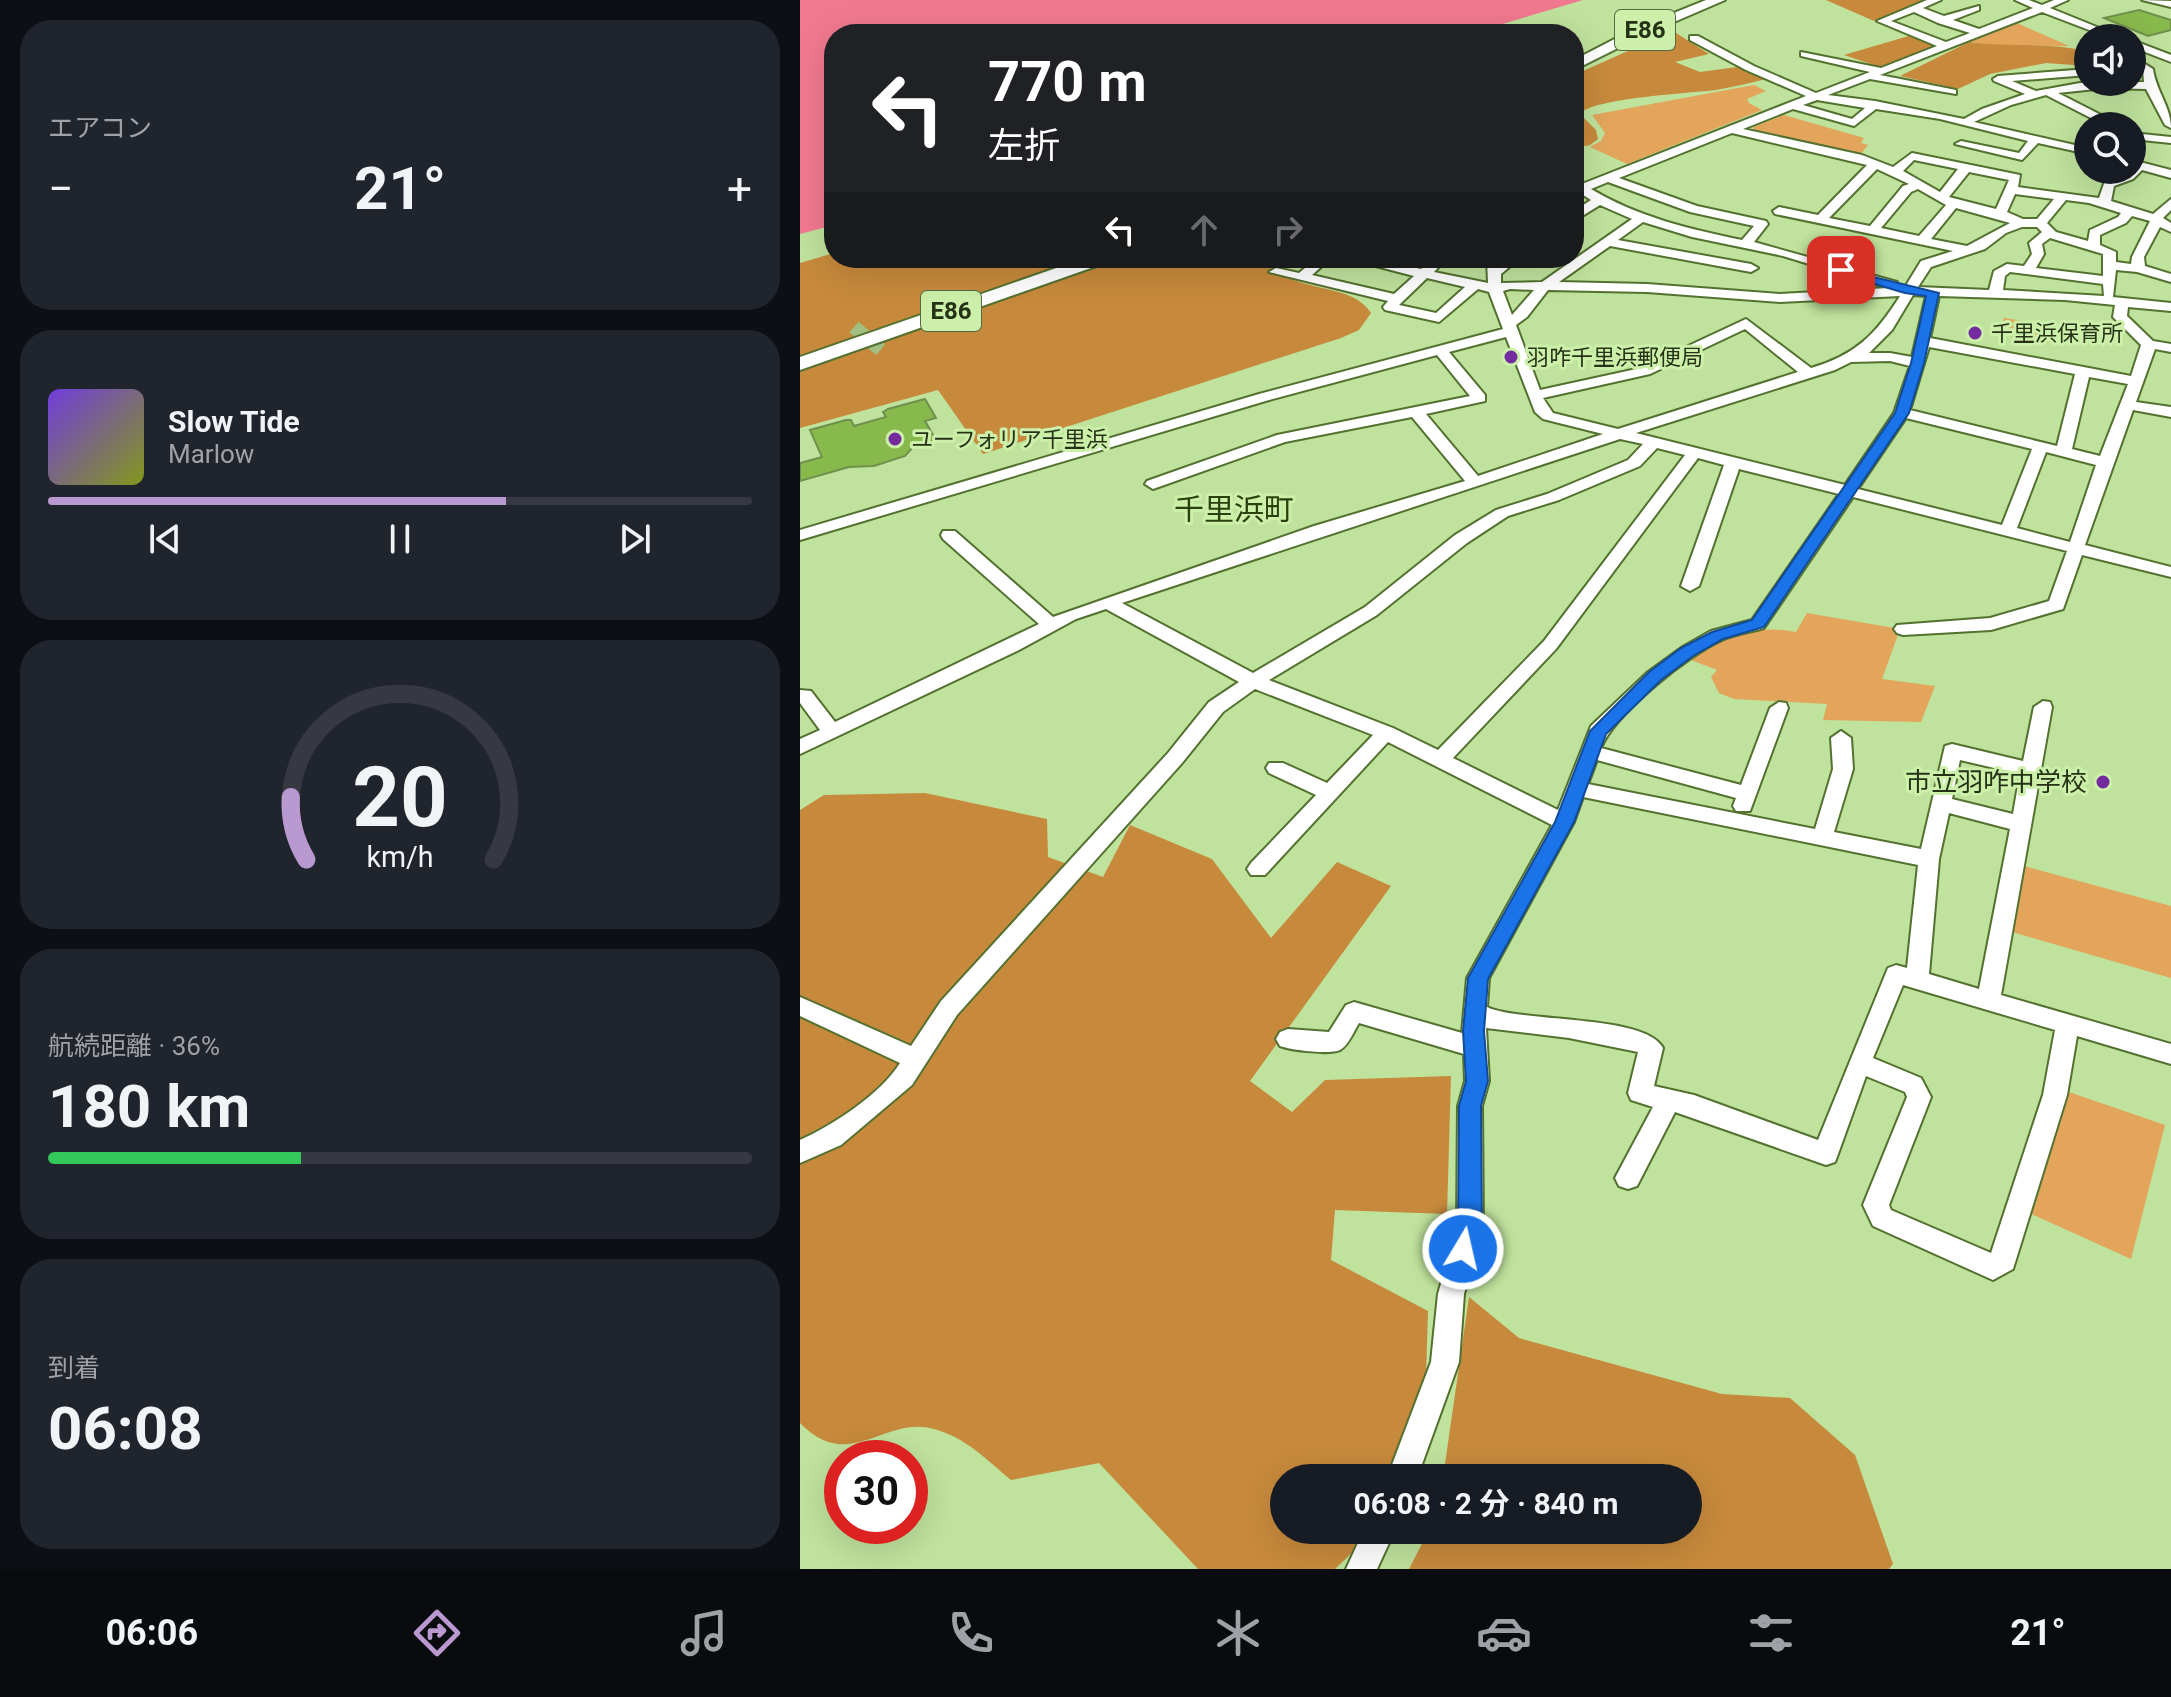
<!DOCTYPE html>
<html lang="ja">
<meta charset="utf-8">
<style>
:root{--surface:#171b24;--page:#20242c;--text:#f1f3f6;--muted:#9ea1a6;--line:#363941;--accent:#b999cf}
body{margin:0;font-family:Roboto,"Noto Sans JP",sans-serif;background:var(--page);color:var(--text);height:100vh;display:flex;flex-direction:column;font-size:30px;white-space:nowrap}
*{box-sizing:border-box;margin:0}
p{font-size:26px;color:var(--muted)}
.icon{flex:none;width:44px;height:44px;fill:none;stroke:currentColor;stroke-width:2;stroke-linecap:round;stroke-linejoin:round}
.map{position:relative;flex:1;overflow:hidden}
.details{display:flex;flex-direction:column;gap:20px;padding:20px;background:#0d0f14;width:800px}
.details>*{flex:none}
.top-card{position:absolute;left:24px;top:24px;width:760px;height:244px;border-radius:32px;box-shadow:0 8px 32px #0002;background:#202124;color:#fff;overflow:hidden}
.controls{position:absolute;left:1274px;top:24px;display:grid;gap:16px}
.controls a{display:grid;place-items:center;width:72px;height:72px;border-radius:50%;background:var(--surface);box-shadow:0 8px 32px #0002;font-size:40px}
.speed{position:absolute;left:24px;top:1440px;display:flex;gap:16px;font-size:40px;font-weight:700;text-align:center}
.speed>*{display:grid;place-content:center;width:104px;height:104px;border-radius:50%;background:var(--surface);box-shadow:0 8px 32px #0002;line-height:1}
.speed .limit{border:12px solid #d22;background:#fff;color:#111}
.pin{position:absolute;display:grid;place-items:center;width:68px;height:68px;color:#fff;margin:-34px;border-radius:16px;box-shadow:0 4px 12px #0006}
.me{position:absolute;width:88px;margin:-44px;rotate:9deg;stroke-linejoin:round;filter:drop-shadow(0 0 6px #0008)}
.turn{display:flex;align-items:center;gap:28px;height:168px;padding:0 32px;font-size:36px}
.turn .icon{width:104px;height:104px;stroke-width:2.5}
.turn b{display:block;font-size:56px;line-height:68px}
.lanes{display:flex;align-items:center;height:76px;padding:0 32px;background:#0003;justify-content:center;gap:40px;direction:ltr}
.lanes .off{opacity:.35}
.big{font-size:60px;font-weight:700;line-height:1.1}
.details .card{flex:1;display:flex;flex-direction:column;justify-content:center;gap:12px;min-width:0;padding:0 28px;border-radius:32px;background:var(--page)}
.details .dial{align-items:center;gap:0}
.dial svg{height:208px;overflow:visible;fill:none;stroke:var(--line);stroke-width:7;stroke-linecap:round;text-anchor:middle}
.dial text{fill:var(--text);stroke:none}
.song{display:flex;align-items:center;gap:24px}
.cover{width:96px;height:96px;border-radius:12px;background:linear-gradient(135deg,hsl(260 70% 55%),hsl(70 70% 35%))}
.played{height:8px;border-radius:4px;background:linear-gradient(90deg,var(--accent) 65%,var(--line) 65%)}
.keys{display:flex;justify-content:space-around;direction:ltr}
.heat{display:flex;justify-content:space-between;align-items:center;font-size:44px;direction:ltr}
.charge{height:12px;border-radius:6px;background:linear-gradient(90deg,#34c759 36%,var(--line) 0)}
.trip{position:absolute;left:470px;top:1464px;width:432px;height:80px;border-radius:40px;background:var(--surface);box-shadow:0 8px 32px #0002;font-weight:700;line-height:80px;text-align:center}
.dock{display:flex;height:128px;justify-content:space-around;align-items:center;background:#090b0e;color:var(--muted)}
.dock .icon{width:56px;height:56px}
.dock .on{color:var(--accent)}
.dock b{font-size:36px;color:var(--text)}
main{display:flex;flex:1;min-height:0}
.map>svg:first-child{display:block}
.green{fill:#e2a55b}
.forest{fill:#c78a3c}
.water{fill:#f1798f}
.building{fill:#88b94c;stroke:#70904d;stroke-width:2}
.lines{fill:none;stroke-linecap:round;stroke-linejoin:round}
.minor-tunnel{stroke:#a0bf81;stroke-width:14;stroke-dasharray:14 7;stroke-linecap:butt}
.minor-casing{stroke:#53712f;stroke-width:4}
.highway-casing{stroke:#53712f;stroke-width:4}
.minor{fill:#fff;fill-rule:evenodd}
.highway{fill:#fff;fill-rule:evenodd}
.route{fill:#1a73e8;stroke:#114b97;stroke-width:2}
.poi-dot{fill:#742b9f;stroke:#ccf0a9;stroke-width:3}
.labels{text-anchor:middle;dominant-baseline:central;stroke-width:6;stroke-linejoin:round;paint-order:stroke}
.far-poi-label{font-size:22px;fill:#253216;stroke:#ccf0a9;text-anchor:start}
.shield{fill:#ccf0a9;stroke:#576b42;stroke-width:2}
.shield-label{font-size:24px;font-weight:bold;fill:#253216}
.poi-label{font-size:26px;fill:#253216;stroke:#ccf0a9;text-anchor:end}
.quarter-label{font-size:30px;fill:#2b410d;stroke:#ccf0a9}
</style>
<main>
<section class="details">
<div class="card"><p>エアコン</p>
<div class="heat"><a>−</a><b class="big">21°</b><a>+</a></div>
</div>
<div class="card">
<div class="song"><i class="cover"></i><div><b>Slow Tide</b><p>Marlow</p></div></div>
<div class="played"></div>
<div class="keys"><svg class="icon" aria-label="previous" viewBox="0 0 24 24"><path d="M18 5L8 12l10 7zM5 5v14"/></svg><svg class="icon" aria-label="pause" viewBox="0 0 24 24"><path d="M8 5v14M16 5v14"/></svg><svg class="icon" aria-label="next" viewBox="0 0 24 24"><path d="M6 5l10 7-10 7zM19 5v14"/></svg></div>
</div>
<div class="card dial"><svg viewBox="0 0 100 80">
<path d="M14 69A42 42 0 1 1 86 69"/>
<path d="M14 69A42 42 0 0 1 8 45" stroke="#b999cf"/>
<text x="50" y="56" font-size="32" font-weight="700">20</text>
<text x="50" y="72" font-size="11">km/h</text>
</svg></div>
<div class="card"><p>航続距離 · 36%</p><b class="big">180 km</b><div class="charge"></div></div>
<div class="card"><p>到着</p><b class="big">06:08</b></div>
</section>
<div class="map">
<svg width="1371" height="1569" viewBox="0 0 1371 1569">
<rect width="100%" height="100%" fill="#bfe29c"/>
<path class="green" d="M1217,23L1269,46L1192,45L1169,42Z
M954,85L966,91L947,99L949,103L962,110L827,164L790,147L801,141L805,133L792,115Z
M984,115L1064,138L1061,143L1068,145L1060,155L954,131L953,127Z
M1204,318L1251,325L1248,343L1199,334Z
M1007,613L1100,629L1082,679L1135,686L1121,722L1023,720L1027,704L934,699L919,693L911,677L917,670L886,658C925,637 952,624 996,632Z
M1224,866L1371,906V978L1212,932Z
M1266,1091L1365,1125L1331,1259L1227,1212Z"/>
<path class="forest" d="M1026,0H1128L1074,21Z
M873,31L909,54L875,62L900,72L937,67L966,79C950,83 933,87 916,90C892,93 792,98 780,114L796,130L798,139L790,145L774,148V75Z
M1112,35L1141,46L1083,68L1044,55Z
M1169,42C1209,48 1250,41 1288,52V66L1246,63L1190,74L1158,89L1100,76Z
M34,253V258H484L475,269C502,293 552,283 571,313L559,330L541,338L183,454L138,390L0,428V263Z
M125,793L247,819L248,857L303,877L330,825L412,859L471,938L537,862L591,886L450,1081L492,1112L525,1080L651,1076L647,1214L535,1210L531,1260L628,1311L626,1377L587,1478H484V1530H564L556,1549L535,1569H398L299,1463L211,1480C187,1460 165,1437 134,1429C85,1415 49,1474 0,1423V810L24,795Z
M669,1297L719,1338L922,1394L990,1398L1055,1455L1093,1564L1089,1569H609L629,1530H888V1478H643Z"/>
<path class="water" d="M0,0H783L669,34H34V225L0,234Z"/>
<path class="building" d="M1339,10L1371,20V30L1348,36L1304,18Z
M125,399L136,418L125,421L136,440L114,446L105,456L74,466L49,467L0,481V463L22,457L10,430L46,420H51L54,426L86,417L83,412L88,409Z"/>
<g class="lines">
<path class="minor-tunnel" d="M54,327L81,350"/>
<g class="minor-casing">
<path id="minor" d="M1127,0H1141L1123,8L1144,16L1179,6V10L1153,20L1179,29L1233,8L1215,0H1229L1242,5L1254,0H1268L1250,8L1324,38H1310L1242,12L1080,75L1156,90V94L1070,79L1028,95L1075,101L1164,119L1182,109L1225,94L1194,81L1193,79L1198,76L1288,69V75L1212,81L1236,91L1280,83L1344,82L1343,70L1332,63V56L1353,69C1356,91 1371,107 1371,128L1365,125L1346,89L1305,88L1258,93L1301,115L1300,122L1308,126L1290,125L1291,118L1246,95L1211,105L1174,122L1288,148V154L1238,143L1222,160L1155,144L1161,141L1219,153L1228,141L1140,119L1076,109L1054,126L993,109L943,129L1062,155L1093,167L1112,153L1220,175L1218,187L1299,198L1305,181L1332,170V160L1371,170V178L1342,170L1333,179L1314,186L1311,201L1353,214L1371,199V210L1363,218L1371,223V232L1360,227L1344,257L1345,266L1371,274V282L1337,272L1316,270L1313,297L1371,303V311L1328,307L1327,316L1353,341L1371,344V352L1355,349L1336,402L1371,407V417L1333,410L1285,545L1371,567V577L1282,555L1263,609L1191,630L1103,635L1097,633L1094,629L1097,625L1190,618L1249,601L1267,551L1053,497L964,628C951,632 935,634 922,640C888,655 814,714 801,748L941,785L970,708L979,702L986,703L988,708L950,811H936L933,806L936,798L797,760L788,784L1015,829L1033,769L1031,738L1041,731L1051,738L1053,769L1034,832L1121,849L1145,746L1152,744L1223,761L1234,707L1243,701L1250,702L1252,707L1201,995L1371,1044V1064L1277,1036L1267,1095L1213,1269L1193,1280L1073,1226L1063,1205L1107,1097L1105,1092L1066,1076L1038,1154L1035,1162L1026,1165L875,1112L837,1186L828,1189L819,1186L815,1178L853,1107L831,1100L828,1093L838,1052L769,1038L686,1028L689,1081L682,1106L683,1227L664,1294L659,1362L617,1478H587L631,1362L638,1294L657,1227L658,1106L665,1081L664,1054L559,1023C554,1031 548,1046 540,1050C530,1055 491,1050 480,1046L476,1039L480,1032L488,1029L529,1032L546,1005L554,1002L662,1033L667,978L752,825L588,742L465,875H451L447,869L451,863L516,795L469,773L466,768L469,763H483L527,783L573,735L455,689L423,712L382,763L157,1015L112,1085L41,1145L0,1163V1140C33,1125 81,1094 100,1063L0,1016V997L111,1046L141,1001L368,753L409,702L439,682L306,609L276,619L219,650L0,754V739L20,730L0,703V690L11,691L35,722L239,624L143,539L141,535L143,531H155L253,617L514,526L665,481L612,417L485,442L353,489L345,484L347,481L477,435L670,396L637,355L469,400L0,540V530L459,394L703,329L689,292L678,289L639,322L585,310L583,307L588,301L469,272L476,268L499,273L517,258H531L512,275L594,294L614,276L545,258H569L621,269L633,258H647L634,272L688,283L687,258H699L700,262L706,258H720L701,274V283L742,282L832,219L800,205L774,221V211L791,200L780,193L774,195V180L782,184L1006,96L946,70L890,40V36H898L954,66L1016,93L1070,72L1001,56V52L1081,68L1137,46L1077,21ZM1114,12L1138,23L1170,33L1146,42L1091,21ZM1017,100L1065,108L1052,119L1003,105ZM932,133L1067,165L1018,215L979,207L973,211L975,214L1153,251L1121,261L1105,287L1097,288V282L954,242L968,224L966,221L897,206L819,178ZM1114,160L1158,169L1140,192L1103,171ZM1077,169L1109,184L1103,186L1070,226L1029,218ZM1169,172L1209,180L1196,209L1149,197ZM808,182L890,212L954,226L942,240C889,229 838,217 791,189ZM1118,189L1146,205L1119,236L1081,228L1111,192ZM1215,194L1254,199L1237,219H1223L1207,212ZM1266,200L1289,203L1321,213L1318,217L1290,230L1288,241L1256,232L1247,223ZM1156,208L1210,223L1167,246L1131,239ZM1332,216L1350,221L1332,257L1331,264L1316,262V252L1300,245V235L1326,223ZM843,222L892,237L983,256L1088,288L980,294L847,284L759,282L810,246L951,272L958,268L951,264L818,240ZM1222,227H1237L1242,232L1229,243L1232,254L1224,266L1207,264L1194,271L1189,290L1118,287L1131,267L1185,249L1206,233ZM1250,238L1303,254V276L1236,268L1244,254L1242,244ZM1210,272L1303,284L1304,296L1203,290L1205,276ZM627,278L665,287L636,313L599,305ZM710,289L734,290L712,315L703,291ZM748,290L847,292L980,302L1100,296C1076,334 1056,355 1011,368L946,319L841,368L740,390L716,325L727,317ZM1113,295L1126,296L1112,357L1090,353H1069L1092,330ZM1139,296L1265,300L1315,305L1313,317L1341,345L1331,376L1130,338ZM945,329L998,372L818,429L753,413L743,398L850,374ZM706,337L735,412L743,419L803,434L678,476L626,414L685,401V395L649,352ZM1129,347L1275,374L1257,446L1110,410ZM1090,361L1110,366L1094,413L1045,485L836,433L1035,370L1051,362ZM1289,377L1328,384L1300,456L1272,449ZM1106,418L1232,449L1202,525L1058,489ZM820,439L843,444L828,460L747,494L696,510L655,535L565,607L453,673L322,603ZM857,448L885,455L744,641L638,750L593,728L469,680L577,615L667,543L708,516L759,500L840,466ZM1246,452L1296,465L1270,542L1217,528ZM898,458L924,465L881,586L890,591L899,586L939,469L1039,494L952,620L911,631L881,648L848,672L791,726L758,810L653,758L756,649ZM1160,760L1220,774L1213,814L1152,799ZM783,797L1118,865L1107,968L1096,965L1088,968L1018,1140L894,1095L854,1086L863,1048C846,1014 721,1023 687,1007L689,978L774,822ZM1149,813L1210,829L1179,989L1129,974L1139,859ZM1103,985L1255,1030L1243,1095L1191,1253L1091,1210L1089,1205L1131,1097L1121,1078L1073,1058Z
M1342,0L1371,1V7Z
M1332,40L1371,55V62L1332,47Z
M1332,133L1371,137V143L1332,139Z
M564,1530H595L577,1569H546Z"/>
</g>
<g class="highway-casing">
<path id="highway" d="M906,0H925L844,35L774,70V60L834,29Z
M285,258H311L308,262L0,370V357Z"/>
</g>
<use href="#minor" class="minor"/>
<use href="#highway" class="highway"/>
</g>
<path class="route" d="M1037,268L1139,293L1124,363L1109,413L964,627L923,639L893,656L861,680L806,734L774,822L688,979L684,1031L688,1081L681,1106L682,1227L672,1257L663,1261L655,1257L651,1249L658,1227L659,1106L666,1081L663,1031L668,978L755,822L790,731L849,672L881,648L912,632L952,620L1095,413L1111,363L1126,296L1105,293L1037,273Z"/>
<g class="poi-dot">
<circle cx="1175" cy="333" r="8"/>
<circle cx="711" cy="357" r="8"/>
<circle cx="95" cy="439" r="8"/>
<circle cx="1303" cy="782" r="8"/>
</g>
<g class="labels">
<g class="far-poi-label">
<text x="1191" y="333">千里浜保育所</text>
<text x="727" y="357">羽咋千里浜郵便局</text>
<text x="111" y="439">ユーフォリア千里浜</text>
</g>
<g class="shield">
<rect x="815" y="10" width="60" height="40" rx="6"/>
<rect x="121" y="291" width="60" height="40" rx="6"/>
</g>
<g class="shield-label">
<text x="845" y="30">E86</text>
<text x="151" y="311">E86</text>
</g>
<g class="poi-label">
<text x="1287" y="782">市立羽咋中学校</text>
</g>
<g class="quarter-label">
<text x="434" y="509">千里浜町</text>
</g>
</g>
</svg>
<div class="controls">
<a><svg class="icon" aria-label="sound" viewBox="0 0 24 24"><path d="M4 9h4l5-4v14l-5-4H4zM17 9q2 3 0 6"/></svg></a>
<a><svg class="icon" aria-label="search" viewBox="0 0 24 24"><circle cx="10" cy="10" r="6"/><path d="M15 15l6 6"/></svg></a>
</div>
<div class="speed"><div class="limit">30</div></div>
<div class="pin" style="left:1041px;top:270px;background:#d93025"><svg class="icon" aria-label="arrive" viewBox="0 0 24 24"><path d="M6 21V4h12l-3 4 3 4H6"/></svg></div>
<svg class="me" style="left:663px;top:1249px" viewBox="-20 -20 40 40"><circle r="17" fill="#1a73e8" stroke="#fff" stroke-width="3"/><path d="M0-11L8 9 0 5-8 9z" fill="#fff"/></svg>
<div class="trip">06:08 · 2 分 · 840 m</div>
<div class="top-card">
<div class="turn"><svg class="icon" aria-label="left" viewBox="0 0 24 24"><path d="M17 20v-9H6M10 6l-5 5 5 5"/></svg><div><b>770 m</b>左折</div></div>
<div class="lanes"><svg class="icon" aria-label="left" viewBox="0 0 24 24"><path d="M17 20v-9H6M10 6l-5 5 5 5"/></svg><svg class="icon off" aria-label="ahead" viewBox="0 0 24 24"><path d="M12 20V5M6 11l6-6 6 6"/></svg><svg class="icon off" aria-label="right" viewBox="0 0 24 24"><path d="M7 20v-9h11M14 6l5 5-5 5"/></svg></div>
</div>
</div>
</main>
<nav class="dock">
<b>06:06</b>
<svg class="icon on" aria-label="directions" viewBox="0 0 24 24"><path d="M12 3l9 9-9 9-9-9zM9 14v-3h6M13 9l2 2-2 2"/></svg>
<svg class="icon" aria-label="music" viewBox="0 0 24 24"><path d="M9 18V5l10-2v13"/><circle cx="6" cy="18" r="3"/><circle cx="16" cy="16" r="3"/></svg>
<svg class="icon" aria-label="phone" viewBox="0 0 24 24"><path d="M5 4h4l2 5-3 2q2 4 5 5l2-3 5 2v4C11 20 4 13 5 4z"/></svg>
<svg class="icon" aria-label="climate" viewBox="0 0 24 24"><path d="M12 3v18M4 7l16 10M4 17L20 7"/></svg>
<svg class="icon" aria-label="car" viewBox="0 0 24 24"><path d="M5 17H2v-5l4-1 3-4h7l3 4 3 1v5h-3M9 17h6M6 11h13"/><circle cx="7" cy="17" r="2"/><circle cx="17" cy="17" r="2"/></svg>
<svg class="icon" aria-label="filters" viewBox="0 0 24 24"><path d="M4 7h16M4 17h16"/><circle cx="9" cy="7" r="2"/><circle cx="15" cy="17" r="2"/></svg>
<b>21°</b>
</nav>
